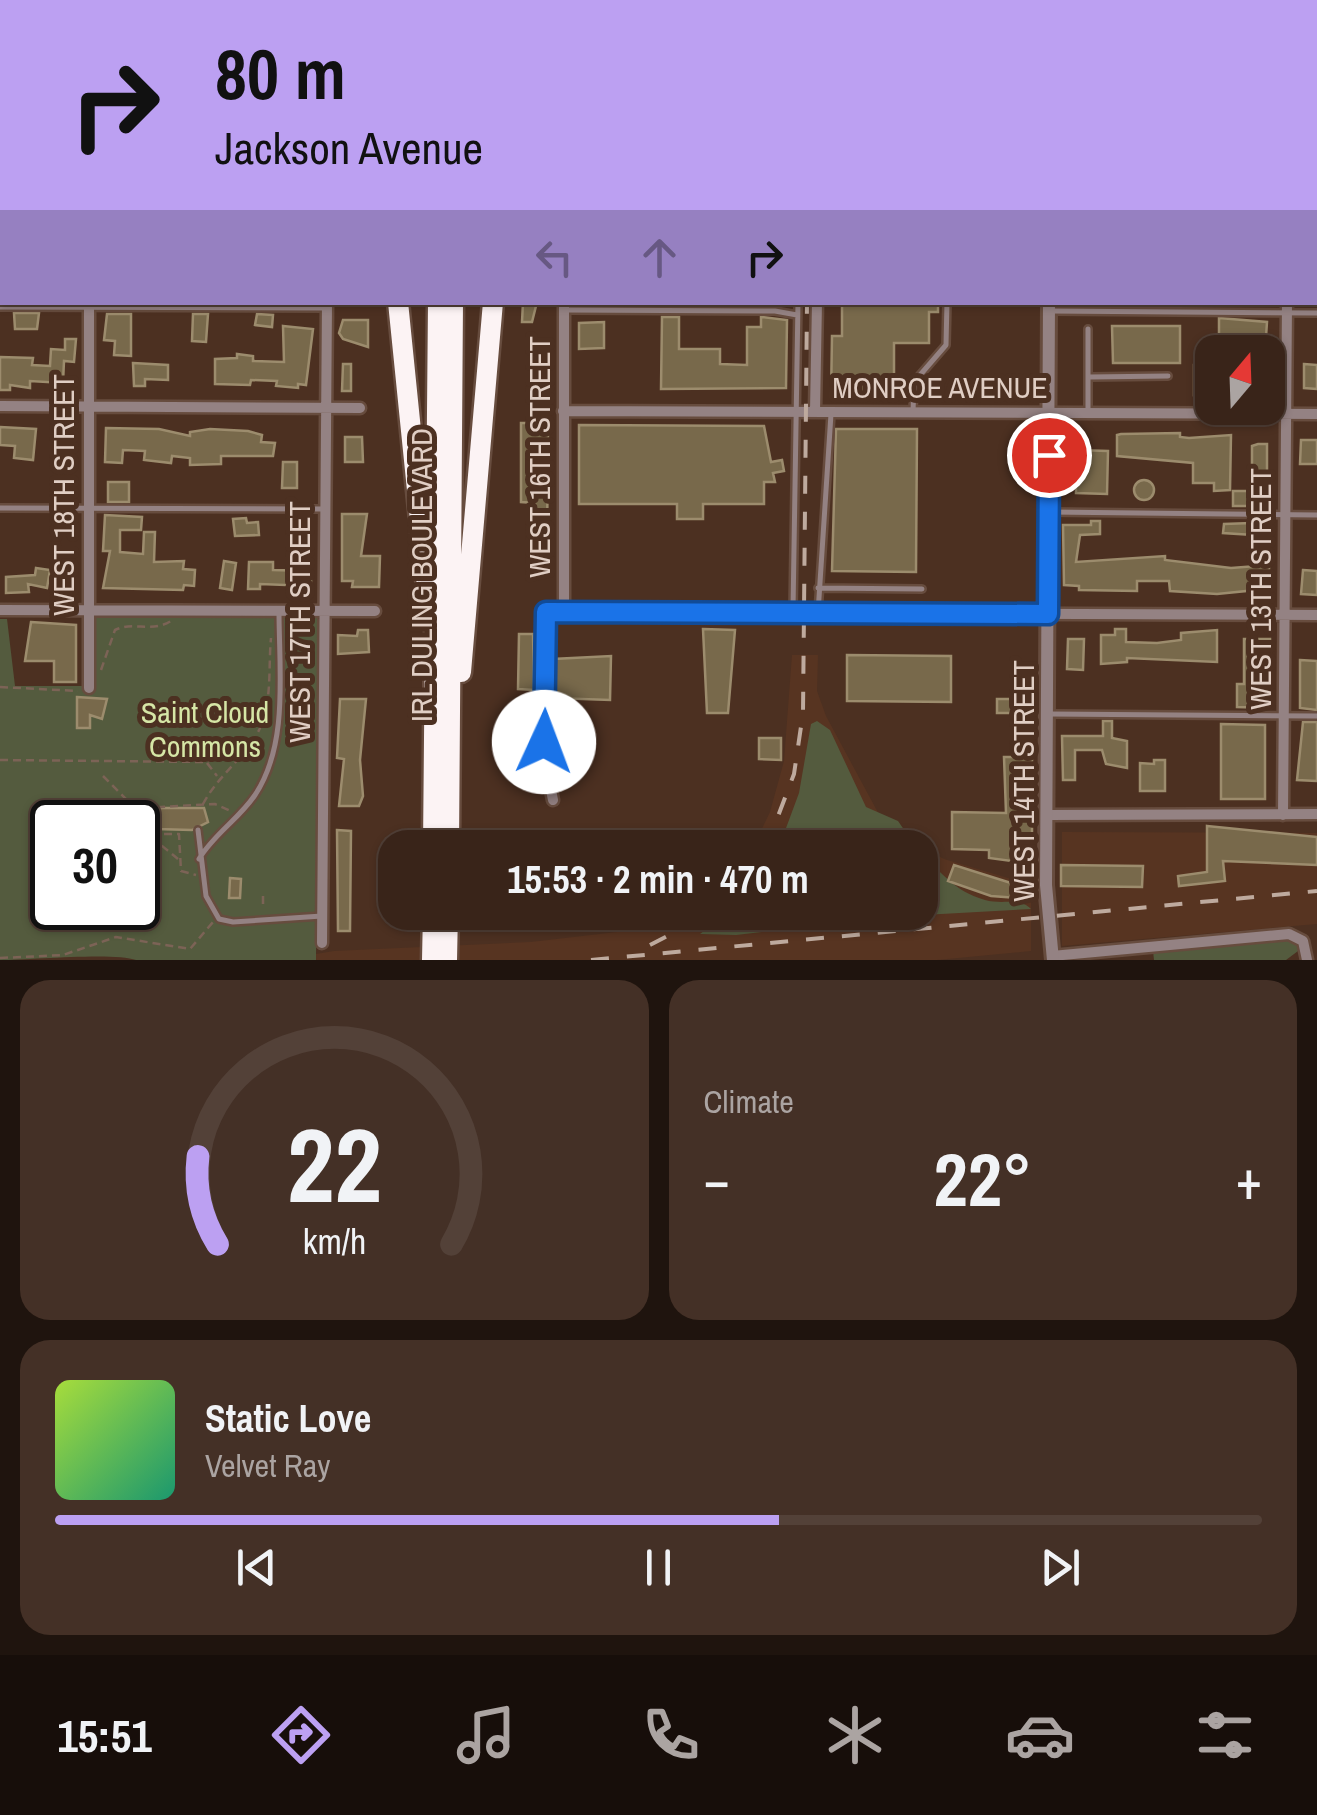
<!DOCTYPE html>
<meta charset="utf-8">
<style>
:root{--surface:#392419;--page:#443026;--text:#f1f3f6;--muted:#aba4a2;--line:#534138;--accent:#bca0f2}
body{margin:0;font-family:"Archivo Narrow",sans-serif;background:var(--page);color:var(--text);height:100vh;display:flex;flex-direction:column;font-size:38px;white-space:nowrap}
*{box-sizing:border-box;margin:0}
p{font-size:32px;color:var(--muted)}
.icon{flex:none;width:55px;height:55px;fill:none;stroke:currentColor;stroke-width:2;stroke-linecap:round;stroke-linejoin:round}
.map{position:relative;height:960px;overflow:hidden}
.panel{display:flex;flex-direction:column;gap:20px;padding:20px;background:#1f140e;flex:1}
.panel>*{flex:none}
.hud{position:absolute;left:0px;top:0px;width:1318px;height:305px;box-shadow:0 2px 8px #0004,0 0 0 2px var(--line);background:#bca0f2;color:#111;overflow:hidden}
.needle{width:65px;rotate:19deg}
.buttons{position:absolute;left:1195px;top:335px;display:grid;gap:20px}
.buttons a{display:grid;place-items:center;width:90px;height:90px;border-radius:20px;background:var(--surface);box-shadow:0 2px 8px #0004,0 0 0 2px var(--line);font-size:50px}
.speed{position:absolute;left:30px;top:800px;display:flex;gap:20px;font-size:50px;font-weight:700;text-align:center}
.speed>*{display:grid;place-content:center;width:130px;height:130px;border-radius:50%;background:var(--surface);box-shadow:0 2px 8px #0004,0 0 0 2px var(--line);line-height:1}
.speed .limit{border:5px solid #111;border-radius:15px;background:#fff;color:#111}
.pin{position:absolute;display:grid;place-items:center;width:85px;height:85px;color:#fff;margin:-42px;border:5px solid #fff;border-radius:50%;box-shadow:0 2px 10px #0007}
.me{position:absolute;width:110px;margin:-55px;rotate:2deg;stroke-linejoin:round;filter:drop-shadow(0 0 8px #0008)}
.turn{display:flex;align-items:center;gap:35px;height:210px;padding:0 50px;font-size:45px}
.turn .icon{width:130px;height:130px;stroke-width:2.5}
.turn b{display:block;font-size:70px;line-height:85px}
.lanes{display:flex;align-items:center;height:95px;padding:0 50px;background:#0003;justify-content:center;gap:50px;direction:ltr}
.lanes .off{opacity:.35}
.big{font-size:75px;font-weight:700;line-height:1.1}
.panel .tile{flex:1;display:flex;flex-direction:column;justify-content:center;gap:15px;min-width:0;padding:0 35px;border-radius:30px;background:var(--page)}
.panel .dial{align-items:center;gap:0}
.dial svg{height:260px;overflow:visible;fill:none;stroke:var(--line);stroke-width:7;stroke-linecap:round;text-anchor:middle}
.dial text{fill:var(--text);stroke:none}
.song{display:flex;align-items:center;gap:30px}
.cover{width:120px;height:120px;border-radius:15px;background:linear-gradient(135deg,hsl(80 70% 55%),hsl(160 70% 35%))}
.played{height:10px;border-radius:5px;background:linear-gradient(90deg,var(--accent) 60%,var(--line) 60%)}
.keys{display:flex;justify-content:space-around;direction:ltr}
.heat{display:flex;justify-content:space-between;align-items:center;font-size:55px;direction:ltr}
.panel .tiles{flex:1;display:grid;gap:20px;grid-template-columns:1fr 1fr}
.tile:last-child{grid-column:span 2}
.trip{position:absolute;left:378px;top:830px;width:560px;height:100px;border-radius:30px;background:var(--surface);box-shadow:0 2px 8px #0004,0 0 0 2px var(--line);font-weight:700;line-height:100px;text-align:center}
.tab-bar{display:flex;height:160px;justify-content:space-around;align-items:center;background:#170e0a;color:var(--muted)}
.tab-bar .icon{width:70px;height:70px}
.tab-bar .on{color:var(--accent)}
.tab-bar b{font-size:45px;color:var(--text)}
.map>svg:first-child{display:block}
.built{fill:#573421}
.green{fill:#545b3e;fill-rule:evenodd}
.building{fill:#78694b;stroke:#9c8c6d;stroke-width:2.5}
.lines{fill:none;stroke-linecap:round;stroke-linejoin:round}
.service-casing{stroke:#674c3e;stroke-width:10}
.minor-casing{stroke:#674c3e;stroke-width:15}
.tertiary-casing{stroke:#674c3e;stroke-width:18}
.motorway-casing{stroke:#674c3e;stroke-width:25}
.path{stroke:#7c6356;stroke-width:2.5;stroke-dasharray:8 5;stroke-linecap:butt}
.service{stroke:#948283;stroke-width:5}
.minor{stroke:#948283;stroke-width:10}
.tertiary{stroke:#948283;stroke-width:12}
.motorway{stroke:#fcf3f4;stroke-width:20}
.rail{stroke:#beaa9e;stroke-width:4;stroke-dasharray:18 18;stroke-linecap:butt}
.route-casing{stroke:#114b97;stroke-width:25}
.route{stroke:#1a73e8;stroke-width:18}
.labels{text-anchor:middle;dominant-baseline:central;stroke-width:10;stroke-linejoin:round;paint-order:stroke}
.street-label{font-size:30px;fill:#e0cec4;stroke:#4c3021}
.park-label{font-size:30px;fill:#d6e6a6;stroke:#4c3021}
</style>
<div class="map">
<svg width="1317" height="960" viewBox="0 0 1317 960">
<rect width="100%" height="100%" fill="#4c3021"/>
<path class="built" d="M792,655H818L817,691L826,716L882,820L912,843L944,859L1031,885V951L937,960H280L334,951L531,942L668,926L693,913L920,912V848L753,847L770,812L784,761Z
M1062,832L1317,833V924L1062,946Z"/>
<path class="green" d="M95,615L318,618L316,960H136C115,952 29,960 0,960V619H7L15,686H82L93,671ZM52,822H138V908H52Z
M817,721L830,730L866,807L898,821L916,847H779L799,793L811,724Z
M920,854C945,874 952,890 985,900C1001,905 1020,897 1031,909L887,917L736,935L700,934L727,913L920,912Z
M1290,937L1302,948L1286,960H1154L1153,951Z"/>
<path class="building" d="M523,302H537L532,322H522Z
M842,302H938V312H929V343H894V398L831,397L832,336H842Z
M14,313H39L37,329H15Z
M107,314H131V356L114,355L115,341L104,340Z
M193,314H208L206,342L192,341Z
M257,314L273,315L272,327L255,325Z
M662,317H679V349H720V364L747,365V327H761V317L787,320L786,388L661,389Z
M1219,318L1267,322L1265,352H1250L1248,335H1219Z
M343,320H368V347L343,339L339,333Z
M604,322V348L579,349V323Z
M283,326L313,329L306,385L298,384V388L276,386L277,381L251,380L250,385L215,384V359L237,358V354L253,356V361L284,362Z
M1112,326H1180V363H1113Z
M65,339H76L74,362L64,361L63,383L30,381V388L10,385V390H0V357L33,358L32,365L50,366L51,349L65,350Z
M133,363L168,365V380L145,379V386H134Z
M343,364H351V391H342Z
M1304,364L1317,365V389L1304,388Z
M1194,365H1212V392L1194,395Z
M521,423H548L547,554H535V503L521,502Z
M579,425L764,426L771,462L782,460L784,471L773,473L775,482H764V504H703V519H677V504H579Z
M0,427L36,429L33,460L14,458L15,446L0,445Z
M106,428L159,429L190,436V432L210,429L248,431L262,435L261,442L275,443L273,456H221V464L190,465V458L172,456L171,463L144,460L145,451L123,450L122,463L105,462Z
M836,429H917L916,572L832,571Z
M1180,433V437L1189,438L1231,435L1230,490L1214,491V483H1193V463L1117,456V435L1121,434Z
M345,437H362L363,462H345Z
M1301,440H1317V464H1300Z
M1258,444H1267V479H1252V446Z
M1076,450L1108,451L1107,494L1076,493Z
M283,462H297V488H282Z
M64,478H74V501H64Z
M1134 490a10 10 0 1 1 20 0a10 10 0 1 1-20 0Z
M108,482H129V502H108Z
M1233,491H1248V506H1233Z
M342,514H367L361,556H380L379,587H352L353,581H342Z
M105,515L142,517L141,530H120V552L143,554L144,532H155L154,562L184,561L183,569L195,570L194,586L184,585L183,590L103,588L110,551H103Z
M246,518L247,523L258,522L259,535L235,536L233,519Z
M1091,521H1100V534L1080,535L1076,562L1165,556V560L1231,568L1269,565V595H1257V590L1217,594L1170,591L1169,581H1137V591L1079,590V586L1064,585L1063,525H1091Z
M1252,523H1268V536L1223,533L1224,524Z
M310,535V550H291V536Z
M224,561L236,563L232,590L220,588Z
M249,562H273V570L311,571V586L260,584V589H248Z
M36,568L50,570L47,588L28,584L29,592L6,593V577L35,575Z
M1303,570L1317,571V595L1301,594Z
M31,622L76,625V682H54V661H25Z
M703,629L735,630L728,713H707Z
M1115,629H1126V642L1157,643L1181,640V633L1217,630V662L1127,658V662L1101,664V635H1115Z
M358,630H368L369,652L338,654V635L357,636Z
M519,634H533L534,690L518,689Z
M1068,639H1084L1083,670L1067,669Z
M1244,639H1270V708L1237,707V684H1244Z
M847,655L951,656V702L847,701Z
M611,656L610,700L553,698V659Z
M1300,660L1317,661V710L1300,708Z
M77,697L107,699L102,719L90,715V728H77Z
M340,699H366L360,760L363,796L359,806H339L344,759L337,758Z
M997,699H1027V713H997Z
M528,705H536L535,752L524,751L525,736H515V723H527Z
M1103,721H1112V738L1127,741V768L1106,764L1102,750H1075V780H1063L1062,736H1103Z
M1303,722H1317V781L1297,780Z
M1221,724L1265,725V799H1221Z
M553,738L574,739L573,766H555Z
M759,738H781V760L759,759Z
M1004,757H1032V899L991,896L948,881L954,865L1011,883L1012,861L989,858V850L952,849V812L1006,813Z
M1154,760H1165V791H1140V763L1154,764Z
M156,808H204L208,822L192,830L156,829Z
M1207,826L1317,837V865L1223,861L1225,881L1179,886L1178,876L1207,872Z
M337,830L351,831L350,931H338Z
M1061,865L1143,866L1142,887L1061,886Z
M230,878L241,879L240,898H229Z"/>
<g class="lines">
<g class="service-casing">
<path id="service" d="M800,0L801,2
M0,105H2
M1315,112H1317
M0,307L327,308
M567,310L775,311L797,315
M1052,311L1317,313
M1088,329V411
M1090,377L1168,376
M913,412L914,382L946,345L947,302
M0,508L325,509
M1050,512L1317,515
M818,588L922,589
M793,610L798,302
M818,613L831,414
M1050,714L1317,716
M198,830L206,896L219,919L233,922L322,916
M199,859C214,834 239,819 255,795C289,744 279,670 279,612"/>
</g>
<g class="minor-casing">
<path id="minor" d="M90,0V2
M328,2V0
M566,2V0
M1289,2V0
M0,4H2
M1315,11H1317
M89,302V688
M0,406L360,408
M563,411L1317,414
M815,411L817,302
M0,610L375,611
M564,612V302
M553,800L544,755L545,612L1317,615
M1047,815L1317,814
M1283,815L1287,302
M322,943L327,302
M1052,956L1289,934L1303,941L1307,960"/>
</g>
<g class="tertiary-casing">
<path id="tertiary" d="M1051,2V0
M0,204H2
M1315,213H1317
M1049,302L1046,885L1053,960"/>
</g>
<g class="motorway-casing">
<path id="motorway" d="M440,2V0
M455,2V0
M398,302L426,579
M461,672L493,302
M433,848L438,302
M449,848L453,302
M432,960L433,912
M447,960L448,912"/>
</g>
<path class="path" d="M101,670L115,630C134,621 151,633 171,621
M0,687L78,691
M0,760L206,762L244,749
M207,763L217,776
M103,776L141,814
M203,804C217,777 243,759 257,734C273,706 268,668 271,638
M107,814L129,805
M151,834H179L181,871L196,875
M178,859C162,845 139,832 144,808L215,804L233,812
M263,904V896
M0,958L63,955L116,937L190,949L213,922"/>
<use href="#service" class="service"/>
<use href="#minor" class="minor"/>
<use href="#tertiary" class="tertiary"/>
<use href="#motorway" class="motorway"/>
<path class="rail" d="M808,2L809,0
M766,848L794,774L803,713L807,302
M650,945L713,912
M591,960L1317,891"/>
</g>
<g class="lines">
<g class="route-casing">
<path id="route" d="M544,742L546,612L1048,614L1049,455"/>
</g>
<use href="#route" class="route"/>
</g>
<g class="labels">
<g class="street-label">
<text x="940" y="387">MONROE AVENUE</text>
<text transform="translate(539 457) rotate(-90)">WEST 16TH STREET</text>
<text transform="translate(63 495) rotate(-90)">WEST 18TH STREET</text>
<text transform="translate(421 575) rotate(-90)">IRL DULING BOULEVARD</text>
<text transform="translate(1260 589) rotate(-90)">WEST 13TH STREET</text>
<text transform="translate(299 622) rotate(-90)">WEST 17TH STREET</text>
<text transform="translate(1023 781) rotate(-90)">WEST 14TH STREET</text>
</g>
<g class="park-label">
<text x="205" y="712">Saint Cloud<tspan x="205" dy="34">Commons</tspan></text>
</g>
</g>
</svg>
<div class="buttons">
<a><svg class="needle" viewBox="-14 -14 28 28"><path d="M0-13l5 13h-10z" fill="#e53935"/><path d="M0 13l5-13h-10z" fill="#aba4a2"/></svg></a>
</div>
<div class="speed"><div class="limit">30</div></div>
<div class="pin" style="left:1049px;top:455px;background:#d93025"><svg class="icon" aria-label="arrive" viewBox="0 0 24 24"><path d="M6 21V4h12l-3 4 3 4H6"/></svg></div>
<svg class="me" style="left:544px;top:742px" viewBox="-20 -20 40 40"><circle r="19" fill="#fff"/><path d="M0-13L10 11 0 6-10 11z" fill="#1a73e8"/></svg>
<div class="trip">15:53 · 2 min · 470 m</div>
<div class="hud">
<div class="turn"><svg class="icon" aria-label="right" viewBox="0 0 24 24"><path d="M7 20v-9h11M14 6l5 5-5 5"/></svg><div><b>80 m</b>Jackson Avenue</div></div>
<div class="lanes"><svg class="icon off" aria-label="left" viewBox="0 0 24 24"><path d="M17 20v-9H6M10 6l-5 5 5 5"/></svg><svg class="icon off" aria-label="ahead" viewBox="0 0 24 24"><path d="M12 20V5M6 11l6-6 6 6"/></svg><svg class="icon" aria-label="right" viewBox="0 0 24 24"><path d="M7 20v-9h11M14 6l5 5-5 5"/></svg></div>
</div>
</div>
<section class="panel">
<div class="tiles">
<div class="tile dial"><svg viewBox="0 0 100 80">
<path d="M14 69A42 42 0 1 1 86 69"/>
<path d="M14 69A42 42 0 0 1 8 42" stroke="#bca0f2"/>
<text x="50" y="56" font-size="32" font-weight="700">22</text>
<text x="50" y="72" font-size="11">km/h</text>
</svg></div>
<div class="tile"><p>Climate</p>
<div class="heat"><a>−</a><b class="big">22°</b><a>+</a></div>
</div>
<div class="tile">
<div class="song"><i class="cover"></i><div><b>Static Love</b><p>Velvet Ray</p></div></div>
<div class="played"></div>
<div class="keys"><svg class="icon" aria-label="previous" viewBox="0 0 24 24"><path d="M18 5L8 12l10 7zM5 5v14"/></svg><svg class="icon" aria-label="pause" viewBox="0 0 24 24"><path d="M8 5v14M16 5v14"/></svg><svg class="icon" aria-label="next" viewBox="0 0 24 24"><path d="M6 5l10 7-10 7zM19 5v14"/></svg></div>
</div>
</div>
</section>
<nav class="tab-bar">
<b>15:51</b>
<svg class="icon on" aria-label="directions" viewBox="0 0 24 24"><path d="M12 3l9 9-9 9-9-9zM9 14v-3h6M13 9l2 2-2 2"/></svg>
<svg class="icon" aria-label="music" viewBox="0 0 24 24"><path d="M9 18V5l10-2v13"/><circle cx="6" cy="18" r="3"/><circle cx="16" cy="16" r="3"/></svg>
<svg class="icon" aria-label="phone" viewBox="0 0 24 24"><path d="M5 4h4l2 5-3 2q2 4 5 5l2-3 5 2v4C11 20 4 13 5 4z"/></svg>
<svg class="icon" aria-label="climate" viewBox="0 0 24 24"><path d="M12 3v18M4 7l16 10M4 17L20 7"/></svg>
<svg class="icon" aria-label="car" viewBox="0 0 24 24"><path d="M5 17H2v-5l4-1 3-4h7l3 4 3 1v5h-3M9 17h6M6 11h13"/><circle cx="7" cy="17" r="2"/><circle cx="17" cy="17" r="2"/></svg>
<svg class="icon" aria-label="filters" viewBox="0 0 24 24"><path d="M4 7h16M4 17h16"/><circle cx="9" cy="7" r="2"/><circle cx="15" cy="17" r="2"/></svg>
</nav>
